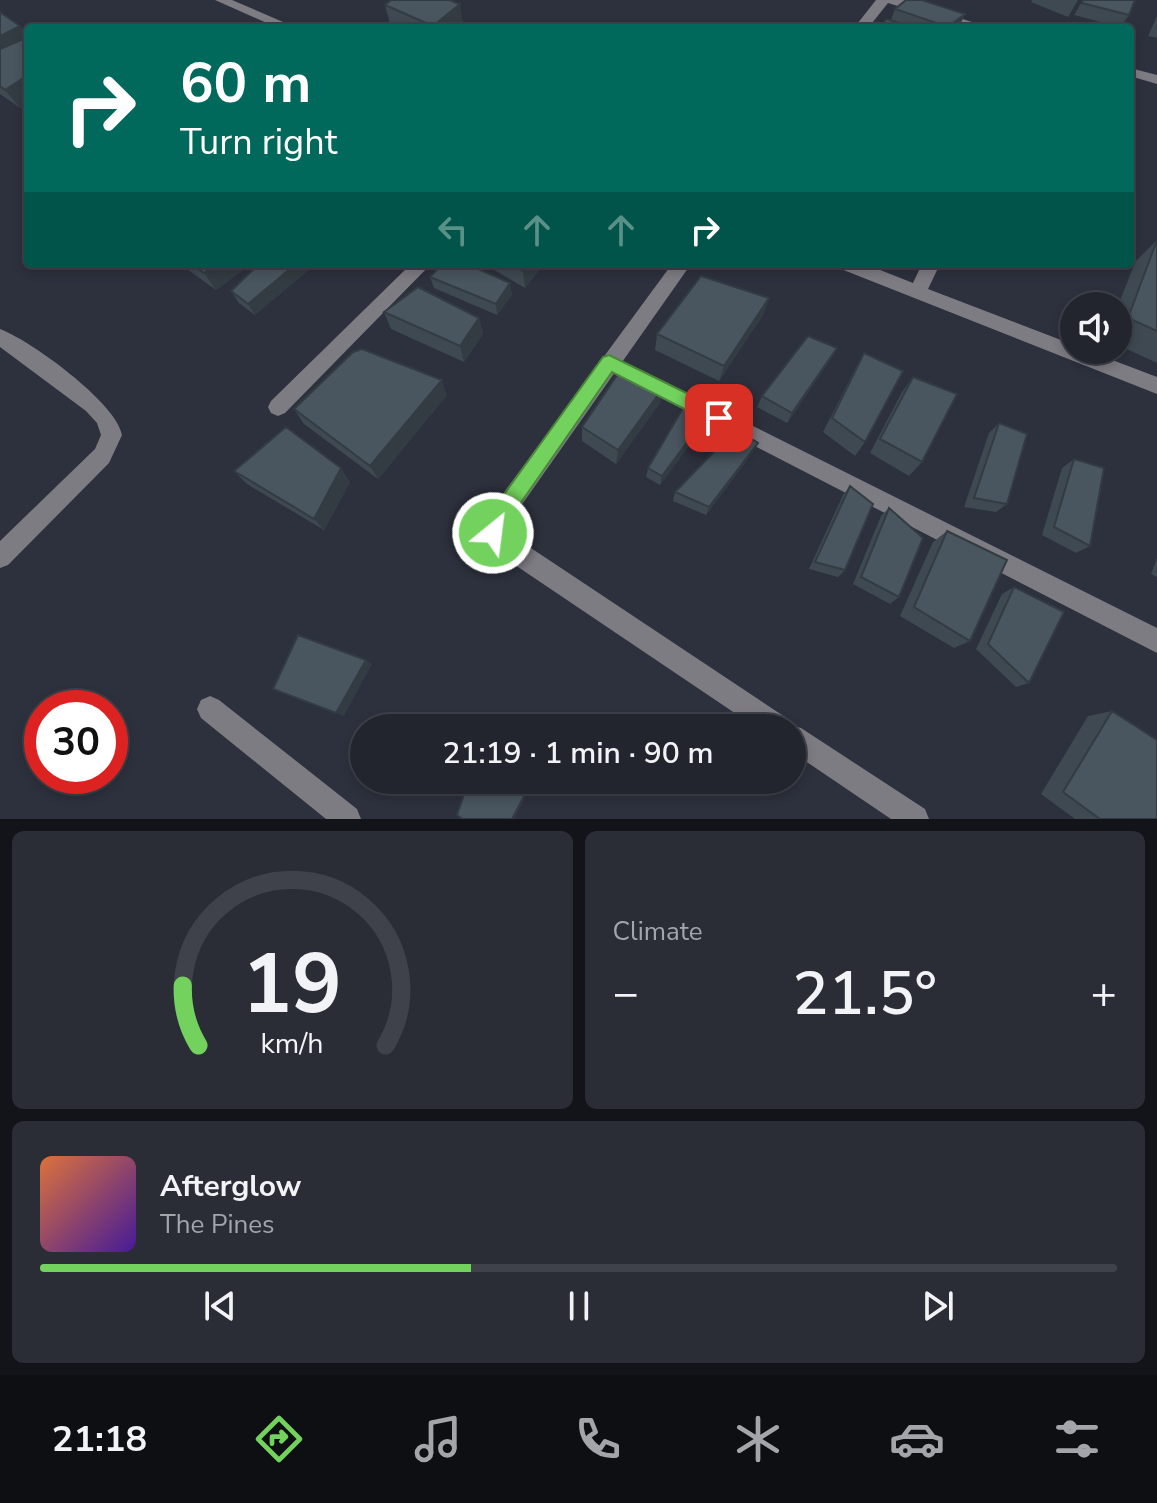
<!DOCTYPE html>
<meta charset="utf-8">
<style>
:root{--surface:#22252e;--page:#2a2d36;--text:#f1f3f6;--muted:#a2a5aa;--line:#3f424a;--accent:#73d25d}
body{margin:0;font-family:"Nunito Sans",sans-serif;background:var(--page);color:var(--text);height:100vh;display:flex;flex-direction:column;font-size:30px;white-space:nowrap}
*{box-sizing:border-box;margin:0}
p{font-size:26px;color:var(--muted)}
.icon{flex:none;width:44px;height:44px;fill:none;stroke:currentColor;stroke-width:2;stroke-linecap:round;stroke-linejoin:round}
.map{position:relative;height:819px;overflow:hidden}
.sheet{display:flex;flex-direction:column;gap:12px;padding:12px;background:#131419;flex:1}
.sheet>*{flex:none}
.banner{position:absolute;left:24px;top:24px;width:1110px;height:244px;border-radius:8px;box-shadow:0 4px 12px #0003,0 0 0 2px var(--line);background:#00695c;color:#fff;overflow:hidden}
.tools{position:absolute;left:1060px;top:292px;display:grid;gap:16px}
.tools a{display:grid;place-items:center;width:72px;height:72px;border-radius:50%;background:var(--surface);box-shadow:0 4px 12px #0003,0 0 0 2px var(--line);font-size:40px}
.speed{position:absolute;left:24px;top:690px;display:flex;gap:16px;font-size:40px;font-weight:700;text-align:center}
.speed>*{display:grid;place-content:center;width:104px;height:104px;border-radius:50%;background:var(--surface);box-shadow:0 4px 12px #0003,0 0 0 2px var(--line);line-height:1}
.speed .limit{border:12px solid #d22;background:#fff;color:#111}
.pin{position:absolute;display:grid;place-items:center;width:68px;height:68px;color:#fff;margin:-34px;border-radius:16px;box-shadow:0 4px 12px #0006}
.me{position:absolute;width:88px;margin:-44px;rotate:29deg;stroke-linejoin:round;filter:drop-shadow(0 0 6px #0008)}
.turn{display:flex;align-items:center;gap:28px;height:168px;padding:0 24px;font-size:36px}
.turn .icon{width:104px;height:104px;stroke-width:2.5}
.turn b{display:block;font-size:56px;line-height:68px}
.lanes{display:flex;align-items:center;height:76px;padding:0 24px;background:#0003;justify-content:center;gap:40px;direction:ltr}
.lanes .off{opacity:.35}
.big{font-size:60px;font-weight:600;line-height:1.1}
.sheet .tile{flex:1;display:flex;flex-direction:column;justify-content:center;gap:12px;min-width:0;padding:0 28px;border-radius:12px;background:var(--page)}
.sheet .dial{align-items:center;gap:0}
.dial svg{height:208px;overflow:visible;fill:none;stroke:var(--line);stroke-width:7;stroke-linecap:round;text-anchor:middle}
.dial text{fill:var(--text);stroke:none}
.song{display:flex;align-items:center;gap:24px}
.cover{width:96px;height:96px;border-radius:12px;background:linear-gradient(135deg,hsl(20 70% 55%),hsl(260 70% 35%))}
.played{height:8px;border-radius:4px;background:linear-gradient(90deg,var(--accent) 40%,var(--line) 40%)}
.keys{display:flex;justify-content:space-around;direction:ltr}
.heat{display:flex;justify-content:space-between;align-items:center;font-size:44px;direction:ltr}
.sheet .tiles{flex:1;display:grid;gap:12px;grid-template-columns:1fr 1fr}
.tile:last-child{grid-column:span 2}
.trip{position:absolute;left:350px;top:714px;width:456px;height:80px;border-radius:40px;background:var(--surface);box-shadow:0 4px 12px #0003,0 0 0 2px var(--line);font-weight:600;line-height:80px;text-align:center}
.menu{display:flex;height:128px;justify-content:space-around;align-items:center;background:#0e0f12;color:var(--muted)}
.menu .icon{width:56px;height:56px}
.menu .on{color:var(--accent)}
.menu b{font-size:36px;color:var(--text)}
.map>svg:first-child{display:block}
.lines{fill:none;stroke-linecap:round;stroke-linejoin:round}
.minor{fill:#7e7c83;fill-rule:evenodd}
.wall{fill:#3f4952}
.shaded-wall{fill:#333c42}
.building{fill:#49555f;stroke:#333c42;stroke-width:2}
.route{fill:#73d25d;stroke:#4b883c;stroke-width:2}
</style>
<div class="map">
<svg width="1157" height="819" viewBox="0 0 1157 819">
<rect width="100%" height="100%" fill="#2d313d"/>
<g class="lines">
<path class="minor" d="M215,0H232L297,28H278Z
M876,0H905L990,28H969L888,3L868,28H854Z
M1130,68L1157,75V84L1130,76Z
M411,264H431L285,413L278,416L271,413L268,407L271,401Z
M672,264H691L504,530L788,719L790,725L801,728L925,809L929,819H891L792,752V728H757L490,548C482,536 481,529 486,517Z
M838,264H865L913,283L922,264H940L928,289L1074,345V350H1086L1157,377V394L841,269Z
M0,329C30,340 117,403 122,435L109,463L8,565L0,568V541L95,449L101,435L97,423L86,411L0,347Z
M641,370L1157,628V653L634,384L631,378L634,372Z
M210,696L219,700L357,809L361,819H326L201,718L197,709L201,700Z"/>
</g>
<path class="wall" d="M1032,0H1078L1068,17L1031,2Z
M1083,0L1129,15L1120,27L1074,15Z
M385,5L463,22L456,28H399L390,24Z
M895,9L965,14L958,28H881L891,20Z
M0,12L20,26L28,37V108L26,105L20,108L0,94Z
M1157,16V38L1148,36Z
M1157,240V363L1118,345V306L1135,262Z
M180,264H251L216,290Z
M484,264H544L525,288Z
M311,268L255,315L239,303L231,291Z
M430,277L512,295L497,315L434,288Z
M769,298L763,315L719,381L655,350L657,334Z
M384,312L479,318L483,334L464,362L391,329Z
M864,353L865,442L855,456L823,432L855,369Z
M831,359L787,423L757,407L762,396Z
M913,377L922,462L909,476L870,453L902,392Z
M447,395L378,479L304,424L294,409Z
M660,403L616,464L582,441V427Z
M999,423L1007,504L996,512L964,507L989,433Z
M705,424L660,485L646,477L648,468Z
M758,443L753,452L706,515L673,501L675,492Z
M1074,459L1090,546L1076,553L1042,535L1062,468Z
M234,471L350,482L324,530L247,484Z
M850,486L845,570L838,577L809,569L843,495Z
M889,508L899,597L890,604L853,584L881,516Z
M947,531L970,641L954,648L900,616L933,542Z
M1157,558V577L1151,574Z
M1014,587L1029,683L1016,687L976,649L1002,594Z
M1112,711L1157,819H1075L1041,794L1088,716Z"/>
<path class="shaded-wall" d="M460,4L463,22L456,28H434L433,26Z
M965,14L959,27L948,28Z
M20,26L28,37L0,63V36Z
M28,75V103L21,99L26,105L20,108L5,90Z
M217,264H251L216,290L204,273Z
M296,264H310L311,268L255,315L248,304Z
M529,264H544L525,288L523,271Z
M510,283L512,295L497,315L496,304Z
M769,298L763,315L719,381L724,366Z
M479,318L483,334L464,362L460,346Z
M837,348L831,359L787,423L792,413Z
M442,380L447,395L378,479L370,466Z
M663,388L660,403L616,464L618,450Z
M708,414L705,424L660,485L662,476Z
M758,443L753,452L706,515L709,507Z
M341,468L350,482L324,530L314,519Z
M366,660L372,664L344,716L336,713Z
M532,781L533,782L514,819H512Z"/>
<path class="building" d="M391,0H449L460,4L433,26L385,5Z
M906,0H922L965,14L948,27L895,9Z
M1083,0H1135L1129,15L1082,3Z
M0,12L20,26L0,36Z
M886,19L916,28H881Z
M28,37V75L5,90L0,86V49Z
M28,96V103L21,99Z
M1157,240V331L1128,318Z
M192,264H217L204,273Z
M259,264H296L248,304L231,291Z
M442,264H467L510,283L496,304L430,277Z
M511,264H529L523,271Z
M701,276L769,298L724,366L657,334Z
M418,287L479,318L460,346L384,312Z
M808,336L837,348L792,413L762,396Z
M362,349L442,380L370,466L294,409L353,352Z
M864,353L903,371L865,442L832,418Z
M622,368L663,388L618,450L582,427Z
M913,377L957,394L922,462L880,439Z
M686,403L708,414L662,476L648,468Z
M999,423L1027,434L1007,504L974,498Z
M286,427L341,468L314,519L234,471Z
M736,429L758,443L709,507L675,492Z
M1074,459L1104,468L1090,546L1054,527Z
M850,486L873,504L845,570L815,562Z
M889,508L923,538L899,597L861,577Z
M947,531L1007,560L970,641L914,607Z
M1014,587L1064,612L1029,683L988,644Z
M298,635L366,660L336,713L273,689Z
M1112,711L1157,740V819H1100L1063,792Z
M469,780H531L532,781L512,819H462L457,815Z"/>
<path class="route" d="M609,355L725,412L728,418L725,423H712L612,372L504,527L500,540L493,543L486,540L483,533L487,518L603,357Z"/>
</svg>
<div class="tools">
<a><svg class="icon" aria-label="sound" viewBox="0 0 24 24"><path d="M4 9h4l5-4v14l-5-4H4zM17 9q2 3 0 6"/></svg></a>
</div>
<div class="speed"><div class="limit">30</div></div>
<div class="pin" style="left:719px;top:418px;background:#d93025"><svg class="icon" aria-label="arrive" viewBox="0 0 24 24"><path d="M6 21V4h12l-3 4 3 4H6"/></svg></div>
<svg class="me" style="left:493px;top:533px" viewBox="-20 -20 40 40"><circle r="17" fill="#73d25d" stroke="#fff" stroke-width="3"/><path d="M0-11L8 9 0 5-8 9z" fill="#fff"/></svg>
<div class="trip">21:19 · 1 min · 90 m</div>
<div class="banner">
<div class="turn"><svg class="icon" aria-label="right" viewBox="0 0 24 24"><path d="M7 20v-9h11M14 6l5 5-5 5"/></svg><div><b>60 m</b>Turn right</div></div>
<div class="lanes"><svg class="icon off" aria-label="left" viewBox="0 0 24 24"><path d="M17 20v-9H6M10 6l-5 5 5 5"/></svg><svg class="icon off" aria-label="ahead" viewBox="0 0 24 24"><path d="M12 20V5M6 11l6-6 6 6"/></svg><svg class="icon off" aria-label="ahead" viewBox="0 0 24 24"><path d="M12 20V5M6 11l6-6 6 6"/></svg><svg class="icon" aria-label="right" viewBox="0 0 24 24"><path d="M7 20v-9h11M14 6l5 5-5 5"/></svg></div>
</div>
</div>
<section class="sheet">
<div class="tiles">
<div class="tile dial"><svg viewBox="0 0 100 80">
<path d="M14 69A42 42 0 1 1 86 69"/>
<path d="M14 69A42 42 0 0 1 8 46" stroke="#73d25d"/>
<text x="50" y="56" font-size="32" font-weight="700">19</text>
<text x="50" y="72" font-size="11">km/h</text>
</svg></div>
<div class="tile"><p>Climate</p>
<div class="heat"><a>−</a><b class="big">21.5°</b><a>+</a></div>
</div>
<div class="tile">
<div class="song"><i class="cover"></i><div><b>Afterglow</b><p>The Pines</p></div></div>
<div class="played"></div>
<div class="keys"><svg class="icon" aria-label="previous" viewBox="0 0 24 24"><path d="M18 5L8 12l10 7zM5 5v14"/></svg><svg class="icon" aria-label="pause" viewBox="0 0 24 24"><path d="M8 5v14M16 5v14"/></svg><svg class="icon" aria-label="next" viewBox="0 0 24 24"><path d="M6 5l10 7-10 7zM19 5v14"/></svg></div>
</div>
</div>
</section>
<nav class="menu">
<b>21:18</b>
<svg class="icon on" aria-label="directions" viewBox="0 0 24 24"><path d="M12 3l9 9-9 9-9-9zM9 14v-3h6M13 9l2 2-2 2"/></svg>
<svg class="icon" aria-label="music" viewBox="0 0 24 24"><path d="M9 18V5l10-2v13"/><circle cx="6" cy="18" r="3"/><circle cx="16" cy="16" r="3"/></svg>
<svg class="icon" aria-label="phone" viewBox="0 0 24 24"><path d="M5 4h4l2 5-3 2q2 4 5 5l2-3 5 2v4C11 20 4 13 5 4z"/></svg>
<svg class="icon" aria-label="climate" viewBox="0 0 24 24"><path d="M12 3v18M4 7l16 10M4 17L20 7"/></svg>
<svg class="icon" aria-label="car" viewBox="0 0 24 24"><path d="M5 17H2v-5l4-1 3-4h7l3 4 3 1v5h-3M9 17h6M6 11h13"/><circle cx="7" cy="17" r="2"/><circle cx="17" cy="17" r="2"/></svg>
<svg class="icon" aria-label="filters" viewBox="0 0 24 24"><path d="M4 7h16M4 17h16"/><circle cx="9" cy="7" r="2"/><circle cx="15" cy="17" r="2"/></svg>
</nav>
